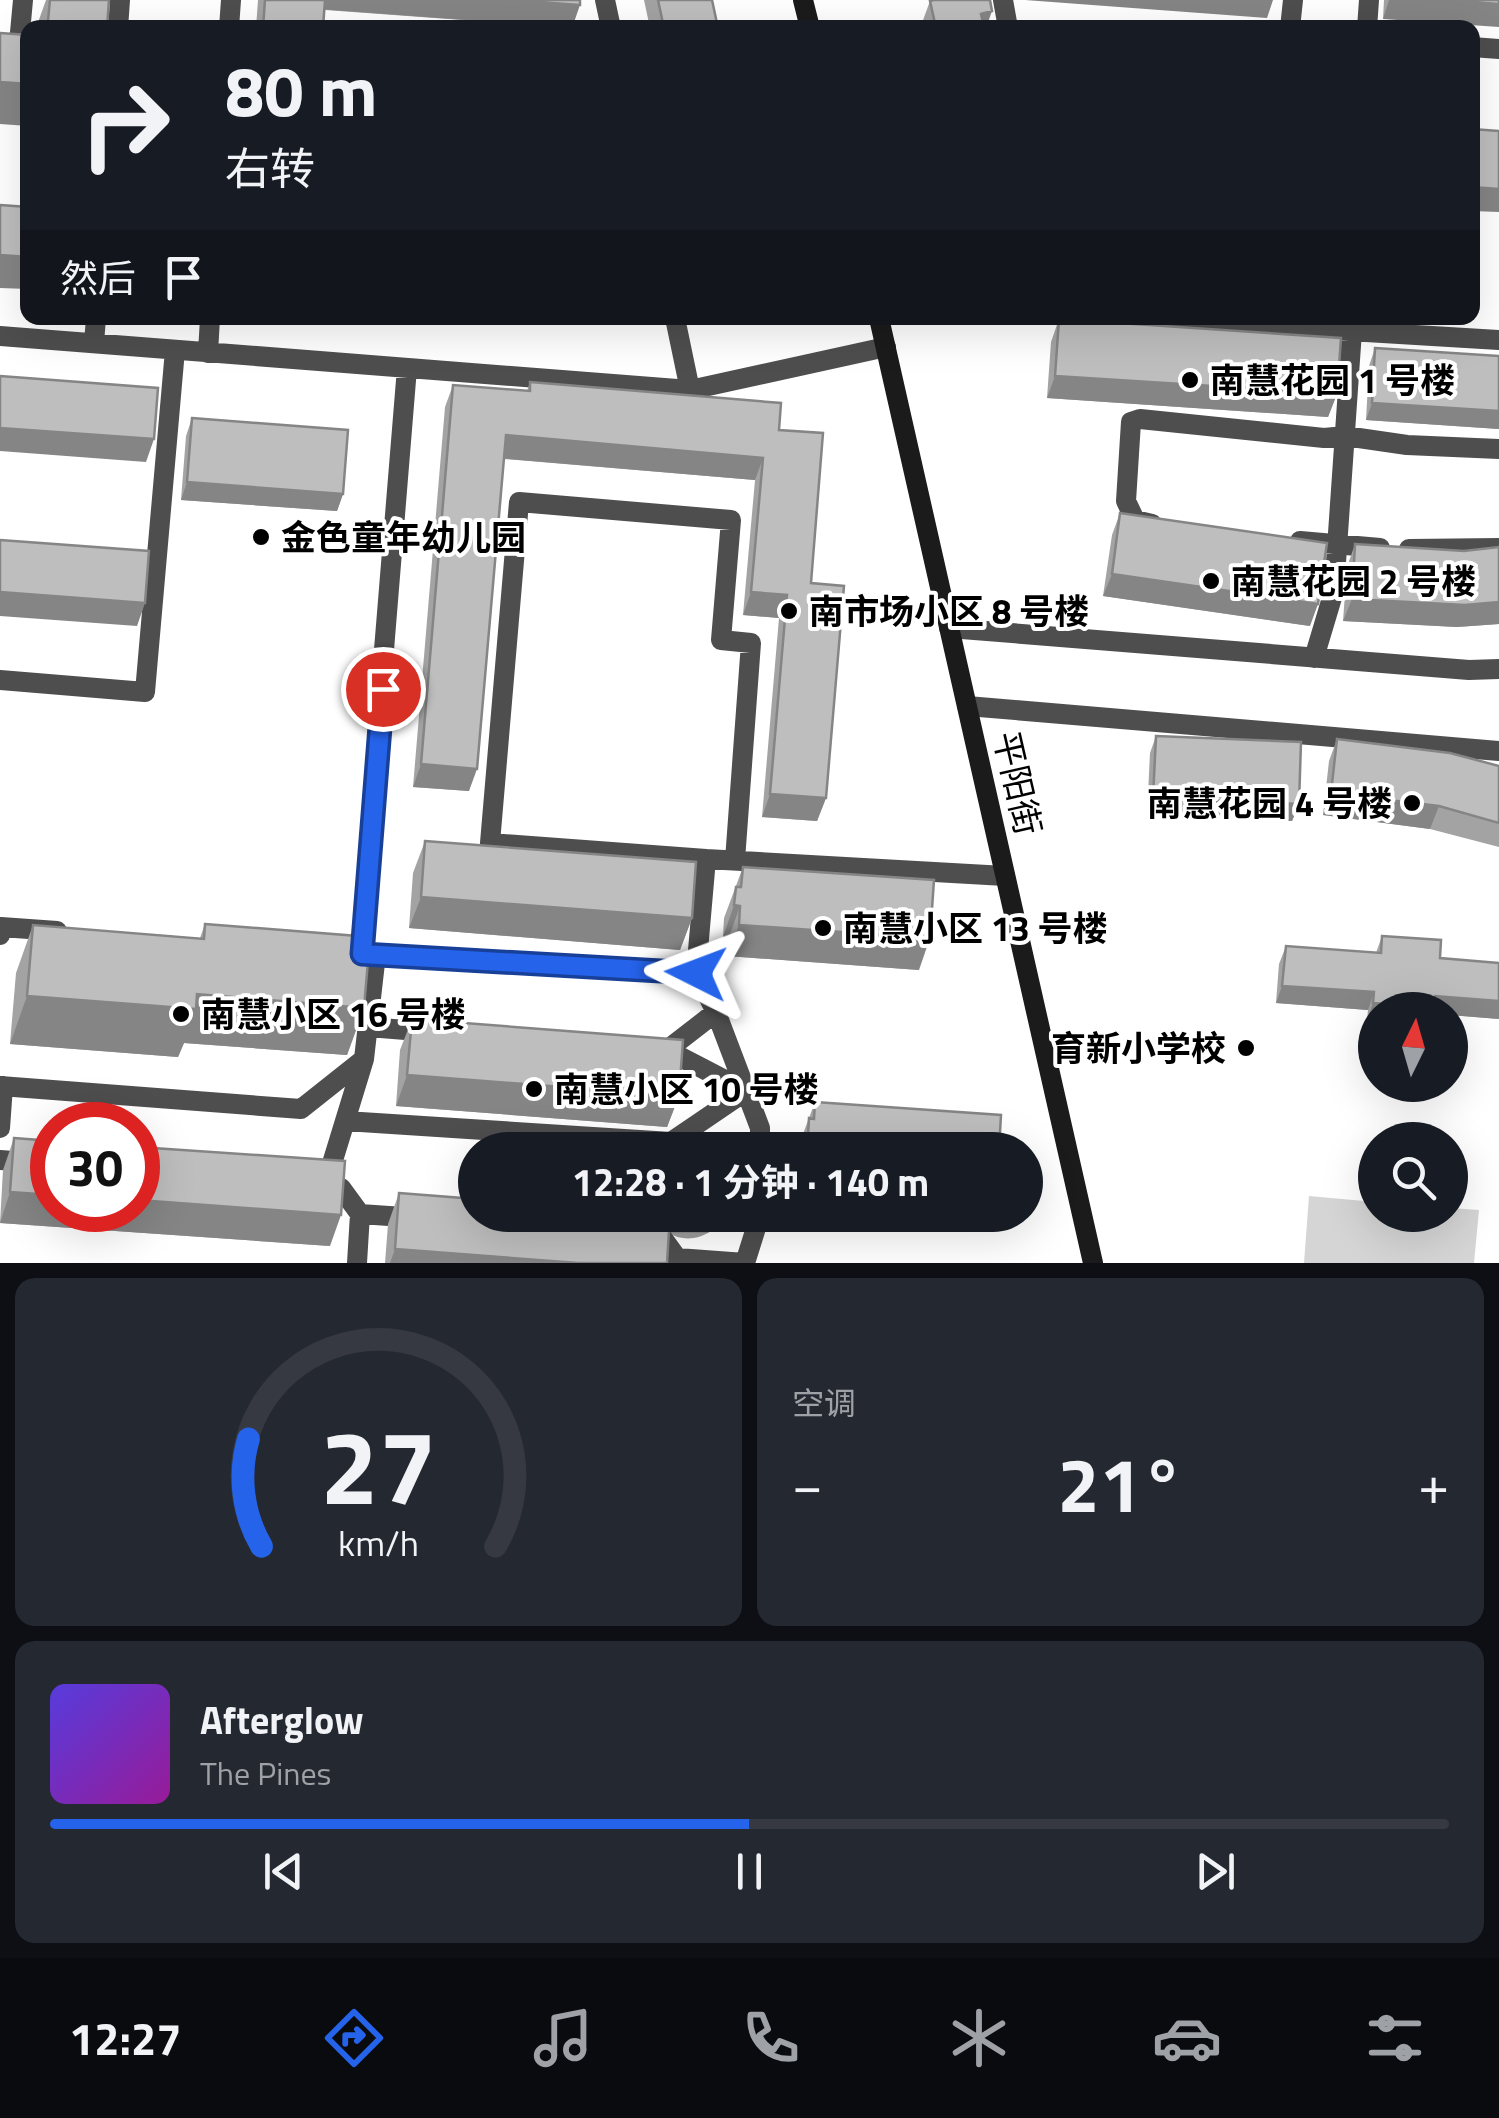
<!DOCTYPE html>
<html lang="zh">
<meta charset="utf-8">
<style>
:root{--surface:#171b24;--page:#242831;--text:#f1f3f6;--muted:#9ea1a6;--line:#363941;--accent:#2563eb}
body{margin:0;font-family:"Titillium Web","Noto Sans SC",sans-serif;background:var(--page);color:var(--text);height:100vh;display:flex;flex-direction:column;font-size:38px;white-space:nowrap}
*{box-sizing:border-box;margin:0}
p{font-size:32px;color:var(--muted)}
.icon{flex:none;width:55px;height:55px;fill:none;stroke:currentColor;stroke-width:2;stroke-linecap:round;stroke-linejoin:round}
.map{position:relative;height:1263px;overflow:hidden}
.details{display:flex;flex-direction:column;gap:15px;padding:15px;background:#0d0f14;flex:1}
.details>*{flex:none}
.guide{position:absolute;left:20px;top:20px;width:1460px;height:305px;border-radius:20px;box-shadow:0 10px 40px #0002;background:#171b24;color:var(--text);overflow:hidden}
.needle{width:65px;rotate:5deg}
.buttons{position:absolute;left:1358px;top:992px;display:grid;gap:20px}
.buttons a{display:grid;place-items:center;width:110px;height:110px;border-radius:50%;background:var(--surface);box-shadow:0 10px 40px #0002;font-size:50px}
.speed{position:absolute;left:30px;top:1102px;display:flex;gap:20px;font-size:50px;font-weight:700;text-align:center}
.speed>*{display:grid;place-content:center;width:130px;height:130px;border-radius:50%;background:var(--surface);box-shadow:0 10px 40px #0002;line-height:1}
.speed .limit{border:15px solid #d22;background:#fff;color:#111}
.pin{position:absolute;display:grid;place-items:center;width:85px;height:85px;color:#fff;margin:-42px;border:5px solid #fff;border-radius:50%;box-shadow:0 2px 10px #0007}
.me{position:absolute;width:110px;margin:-55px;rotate:273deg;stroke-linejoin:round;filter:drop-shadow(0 0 8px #0008)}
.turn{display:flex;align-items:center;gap:35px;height:210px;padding:0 40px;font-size:45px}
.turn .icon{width:130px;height:130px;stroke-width:2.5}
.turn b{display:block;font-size:70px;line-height:85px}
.then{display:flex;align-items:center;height:95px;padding:0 40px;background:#0003;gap:20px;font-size:38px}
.big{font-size:75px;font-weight:700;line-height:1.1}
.details .card{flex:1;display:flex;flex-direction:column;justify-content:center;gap:15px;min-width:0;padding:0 35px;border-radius:20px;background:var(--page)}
.details .dial{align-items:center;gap:0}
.dial svg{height:260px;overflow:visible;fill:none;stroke:var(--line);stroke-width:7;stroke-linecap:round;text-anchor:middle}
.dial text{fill:var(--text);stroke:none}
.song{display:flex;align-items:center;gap:30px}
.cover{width:120px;height:120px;border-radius:15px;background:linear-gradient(135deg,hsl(250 70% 55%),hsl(300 70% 35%))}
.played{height:10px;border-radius:5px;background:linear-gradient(90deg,var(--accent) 50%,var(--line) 50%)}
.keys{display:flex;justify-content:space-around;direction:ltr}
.heat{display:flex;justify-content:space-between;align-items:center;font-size:55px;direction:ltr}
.details .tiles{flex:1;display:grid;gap:15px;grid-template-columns:1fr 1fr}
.card:last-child{grid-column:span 2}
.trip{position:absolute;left:458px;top:1132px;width:585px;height:100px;border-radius:50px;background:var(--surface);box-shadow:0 10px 40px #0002;font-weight:700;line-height:100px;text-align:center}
.tabs{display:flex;height:160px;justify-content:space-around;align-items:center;background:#090b0e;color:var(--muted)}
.tabs .icon{width:70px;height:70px}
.tabs .current{color:var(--accent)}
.tabs b{font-size:45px;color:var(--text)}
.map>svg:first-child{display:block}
.green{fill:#d5d5d5}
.water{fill:url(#water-rules)}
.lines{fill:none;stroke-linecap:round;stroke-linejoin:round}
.minor{stroke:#4e4e4e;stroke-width:20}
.secondary{stroke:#1b1b1b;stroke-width:20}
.wall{fill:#a3a3a3}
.shaded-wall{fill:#858585}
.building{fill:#bebebe;stroke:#858585;stroke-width:2.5}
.route-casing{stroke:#184099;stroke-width:25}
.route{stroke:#2563eb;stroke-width:18}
.poi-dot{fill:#000;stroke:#fff;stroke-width:4}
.labels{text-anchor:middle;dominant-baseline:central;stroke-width:8;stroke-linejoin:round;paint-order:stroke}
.poi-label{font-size:35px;font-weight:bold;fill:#000;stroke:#fff;text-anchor:start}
.street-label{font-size:35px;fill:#000;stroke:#fff}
</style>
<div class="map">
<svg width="1499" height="1263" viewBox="0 0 1499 1263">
<defs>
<pattern id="water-rules" width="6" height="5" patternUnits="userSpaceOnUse" patternTransform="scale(2.5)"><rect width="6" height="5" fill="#9c9c9c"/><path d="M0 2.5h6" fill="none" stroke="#7d7d7d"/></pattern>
</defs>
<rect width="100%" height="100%" fill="#fff"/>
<path class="green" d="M1309,1196L1375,1202V1215H1450V1208L1479,1210L1474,1263H1304Z"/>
<path class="water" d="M651,1215H727C715,1234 690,1246 669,1233C663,1228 657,1220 651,1215Z"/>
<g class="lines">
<path class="minor" d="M605,0L611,28
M1003,0L1008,28
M118,28L120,0
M229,28L231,0
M1290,28L1293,0
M1367,28L1369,0
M1472,47L1499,49
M0,53L18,54L23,0
M675,318L690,390
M1131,318L1499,340
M0,336L690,390L886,347
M94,343L96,318
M208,353L210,318
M1152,524L1135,520L1126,501L1131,422L1140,419L1324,438L1345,436L1407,445L1499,449
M1300,541L1380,548
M1409,549L1499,548
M949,628L1469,670L1499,669
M1314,658L1334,591L1352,331
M383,662L407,368
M0,680L145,692L175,350
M967,706L1499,751
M706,859L490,843L519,502L731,520L721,640L751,643L735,860
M0,935L1,927L57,931
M355,953L362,954L383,689
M364,954L696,973
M368,1027L431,1032
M667,1050L716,1012
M0,1086L301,1109L364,1059L376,954
M345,1121L671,1142L746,1091L667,1050L659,1049
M0,1128L3,1086
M760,1150V1128L716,1012L696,973L706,859L1005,876
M0,1160L52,1164
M319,1182L341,1188L360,1214L357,1263
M326,1183L364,1059
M360,1214L418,1218
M646,1235L661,1236L677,1258
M677,1263V1258L745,1263
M745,1263L760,1215"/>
<path class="secondary" d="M803,0L810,28
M879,318L1093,1263"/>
</g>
<path class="wall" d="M46,0H109L107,28H36Z
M258,0H580L572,28L325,10L323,28H256Z
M644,0H712L718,28H650Z
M1384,0H1499L1383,19Z
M930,1L986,28H923L922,23Z
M1059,319L1337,394L1328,417L1047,398L1051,342Z
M1375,348L1499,356V429L1366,420L1369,366Z
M530,382L779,430L811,583L826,798L817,821L762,817L779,618L743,615L755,480L504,459L469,791L413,787L445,407L453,385L527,391Z
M192,418L343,494L337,511L181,500L186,436Z
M1120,513L1310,626L1103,596L1112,535Z
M1355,544L1464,551L1499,547V624L1457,627L1343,621L1347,567Z
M1156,736L1299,804L1292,821L1147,815L1150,753Z
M1337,739L1499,766V847L1430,829L1323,815L1329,761Z
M425,841L692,918L680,950L409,928L413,873Z
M743,867L919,970L727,956L729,937H723L724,918Z
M205,924L364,1008L347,1055L184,1043L178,1057L10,1044L16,973L33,925L200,938Z
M1382,936L1440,958L1499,963V1019L1450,1015V1010H1375V1021L1367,1020L1368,1010L1276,1003L1279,964L1286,946L1376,953Z
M412,1019L679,1096L667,1127L396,1106L400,1050Z
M815,1102L999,1150H797Z
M14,1138L330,1246L0,1223L3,1170Z
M399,1193L667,1263H385L388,1224Z"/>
<path class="shaded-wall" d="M321,0H509L580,5L572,28L318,9Z
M1025,0H1273L1267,18Z
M1389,0H1442L1499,4V27L1383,19Z
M992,11L986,28H976L981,14Z
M48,21L58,22L56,28H46Z
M0,82L28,84V126L0,124Z
M1472,187L1499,189V212L1472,211Z
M0,255L28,257V289L0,288Z
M1055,376L1337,394L1328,417L1047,398Z
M1372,403L1499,411V429L1366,420Z
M0,428L154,439L146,462L0,451Z
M506,435L763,458L755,480L497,458Z
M187,482L343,494L337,511L181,500Z
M1112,574L1318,604L1310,626L1103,596Z
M0,592L145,603L137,626L0,616Z
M751,592L787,595L779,618L743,615Z
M1352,599L1499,602V624L1457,627L1343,621Z
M421,764L477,769L469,791L413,787Z
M1331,793L1439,806L1430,829L1323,815Z
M770,794L826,798L817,821L762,817Z
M1153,798L1299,804L1292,821L1147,815Z
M421,897L692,918L680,950L409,928Z
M734,905L740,906L729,937H723Z
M739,925L930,938L919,970L727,956Z
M1282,986L1374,992L1368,1010L1276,1003Z
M197,994L364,1008L347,1055L184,1043L178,1057L10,1044L27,996Z
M1435,996L1499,1001V1019L1450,1015V1010H1375V1021L1367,1020L1373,1003Z
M407,1075L679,1096L667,1127L396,1106Z
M808,1136L813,1137L808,1150H803Z
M10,1192L52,1195V1210H138V1200L341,1215L330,1246L0,1223Z
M395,1249L578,1263H390Z"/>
<path class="building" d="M50,0H109L107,28H58V22L48,21Z
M265,0H325L323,28H263Z
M509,0H580V5Z
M658,0H712L718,28H664Z
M934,0H990L992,11L981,14L984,28H936L930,1Z
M1442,0H1499V4Z
M0,33L28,35V84L0,82Z
M1472,129L1499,131V189L1472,187Z
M0,205L28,207V257L0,255Z
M1059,319L1341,338L1337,394L1055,376Z
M1375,348L1499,356V411L1372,403Z
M0,376L158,388L154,439L0,428Z
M530,382L781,403L779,430L823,433L811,583L844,586L826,798L770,794L787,595L751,592L763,458L506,435L477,769L421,764L453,385L530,391Z
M192,418L348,430L343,494L187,482Z
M1120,513L1327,543L1318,604L1112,574Z
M0,540L149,551L145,603L0,592Z
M1355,544L1464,551L1499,547V602L1465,605L1352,599Z
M1156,736L1301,742L1299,804L1153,798Z
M1337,739L1450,753L1499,766V823L1439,806L1331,793Z
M425,841L696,862L692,918L421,897Z
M743,867L934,880L930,938L739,925L740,906L734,905L736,887H741Z
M205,924L370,937L364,1008L197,994L196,1009L27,996L33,925L204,939Z
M1382,936L1441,940L1440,958L1499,963V1001L1435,996L1434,1008L1373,1003L1374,992L1282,986L1286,946L1381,953Z
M412,1019L683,1040L679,1096L407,1075Z
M815,1102L1001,1115L999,1150H812L813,1137L808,1136L809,1118L814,1119Z
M14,1138L52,1141V1195L10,1192Z
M138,1147L345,1161L341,1215L138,1200Z
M399,1193L475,1199V1215H670L667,1263H578L395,1249Z"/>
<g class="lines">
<g class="route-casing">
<path id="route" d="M383,689L362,954L696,973"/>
</g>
<use href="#route" class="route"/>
</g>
<g class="poi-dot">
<circle cx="1190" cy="380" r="10"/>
<circle cx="261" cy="537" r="10"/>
<circle cx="1211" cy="581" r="10"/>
<circle cx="789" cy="611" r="10"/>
<circle cx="1412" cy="803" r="10"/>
<circle cx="823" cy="928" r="10"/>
<circle cx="181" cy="1014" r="10"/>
<circle cx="1246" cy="1048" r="10"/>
<circle cx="534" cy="1089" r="10"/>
</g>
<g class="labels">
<g class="poi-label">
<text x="1210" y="380">南慧花园 1 号楼</text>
<text x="281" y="537">金色童年幼儿园</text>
<text x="1231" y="581">南慧花园 2 号楼</text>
<text x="809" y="611">南市场小区 8 号楼</text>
<text x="1392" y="803" text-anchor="end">南慧花园 4 号楼</text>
<text x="843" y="928">南慧小区 13 号楼</text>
<text x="201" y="1014">南慧小区 16 号楼</text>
<text x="1226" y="1048" text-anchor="end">育新小学校</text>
<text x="554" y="1089">南慧小区 10 号楼</text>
</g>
<g class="street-label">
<text transform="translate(1018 783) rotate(77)">平阳街</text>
</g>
</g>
</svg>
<div class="buttons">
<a><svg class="needle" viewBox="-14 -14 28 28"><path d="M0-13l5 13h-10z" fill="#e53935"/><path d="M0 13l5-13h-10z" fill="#9ea1a6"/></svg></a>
<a><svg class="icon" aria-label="search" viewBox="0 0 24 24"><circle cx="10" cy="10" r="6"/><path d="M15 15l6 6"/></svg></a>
</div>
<div class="speed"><div class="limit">30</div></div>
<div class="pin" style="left:383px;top:689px;background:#d93025"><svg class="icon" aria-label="arrive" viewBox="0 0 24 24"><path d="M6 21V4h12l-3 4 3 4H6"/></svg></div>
<svg class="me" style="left:696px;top:973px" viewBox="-20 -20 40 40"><path d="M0-17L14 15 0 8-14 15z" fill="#2563eb" stroke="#fff" stroke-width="4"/></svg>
<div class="trip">12:28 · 1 分钟 · 140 m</div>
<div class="guide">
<div class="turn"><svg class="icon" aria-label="right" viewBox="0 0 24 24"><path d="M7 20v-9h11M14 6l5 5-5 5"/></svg><div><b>80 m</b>右转</div></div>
<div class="then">然后<svg class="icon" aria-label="arrive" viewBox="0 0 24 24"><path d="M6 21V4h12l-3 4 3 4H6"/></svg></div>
</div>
</div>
<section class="details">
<div class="tiles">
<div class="card dial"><svg viewBox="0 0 100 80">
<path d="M14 69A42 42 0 1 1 86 69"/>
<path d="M14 69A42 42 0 0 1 10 36" stroke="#2563eb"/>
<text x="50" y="56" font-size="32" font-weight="700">27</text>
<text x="50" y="72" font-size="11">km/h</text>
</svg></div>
<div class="card"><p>空调</p>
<div class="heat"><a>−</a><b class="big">21°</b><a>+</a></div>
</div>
<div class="card">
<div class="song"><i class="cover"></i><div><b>Afterglow</b><p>The Pines</p></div></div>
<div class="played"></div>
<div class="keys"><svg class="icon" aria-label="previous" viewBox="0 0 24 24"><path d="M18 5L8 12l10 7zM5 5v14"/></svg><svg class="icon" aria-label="pause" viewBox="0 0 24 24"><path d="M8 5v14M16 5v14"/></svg><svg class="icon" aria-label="next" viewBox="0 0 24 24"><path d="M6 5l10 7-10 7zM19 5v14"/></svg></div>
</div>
</div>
</section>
<nav class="tabs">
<b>12:27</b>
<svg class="icon current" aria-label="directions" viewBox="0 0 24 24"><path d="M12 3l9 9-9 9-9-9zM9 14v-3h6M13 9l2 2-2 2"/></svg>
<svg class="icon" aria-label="music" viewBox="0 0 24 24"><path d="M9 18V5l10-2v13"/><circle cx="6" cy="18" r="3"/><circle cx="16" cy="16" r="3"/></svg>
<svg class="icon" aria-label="phone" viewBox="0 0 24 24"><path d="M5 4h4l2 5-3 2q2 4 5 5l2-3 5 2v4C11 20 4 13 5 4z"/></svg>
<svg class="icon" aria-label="climate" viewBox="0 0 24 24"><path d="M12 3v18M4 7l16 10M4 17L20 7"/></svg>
<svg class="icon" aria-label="car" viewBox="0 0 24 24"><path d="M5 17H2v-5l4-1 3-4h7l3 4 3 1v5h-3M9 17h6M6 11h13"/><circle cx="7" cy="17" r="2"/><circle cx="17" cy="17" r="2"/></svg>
<svg class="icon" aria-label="filters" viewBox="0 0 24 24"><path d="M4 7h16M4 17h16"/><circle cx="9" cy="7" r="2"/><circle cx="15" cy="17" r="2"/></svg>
</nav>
